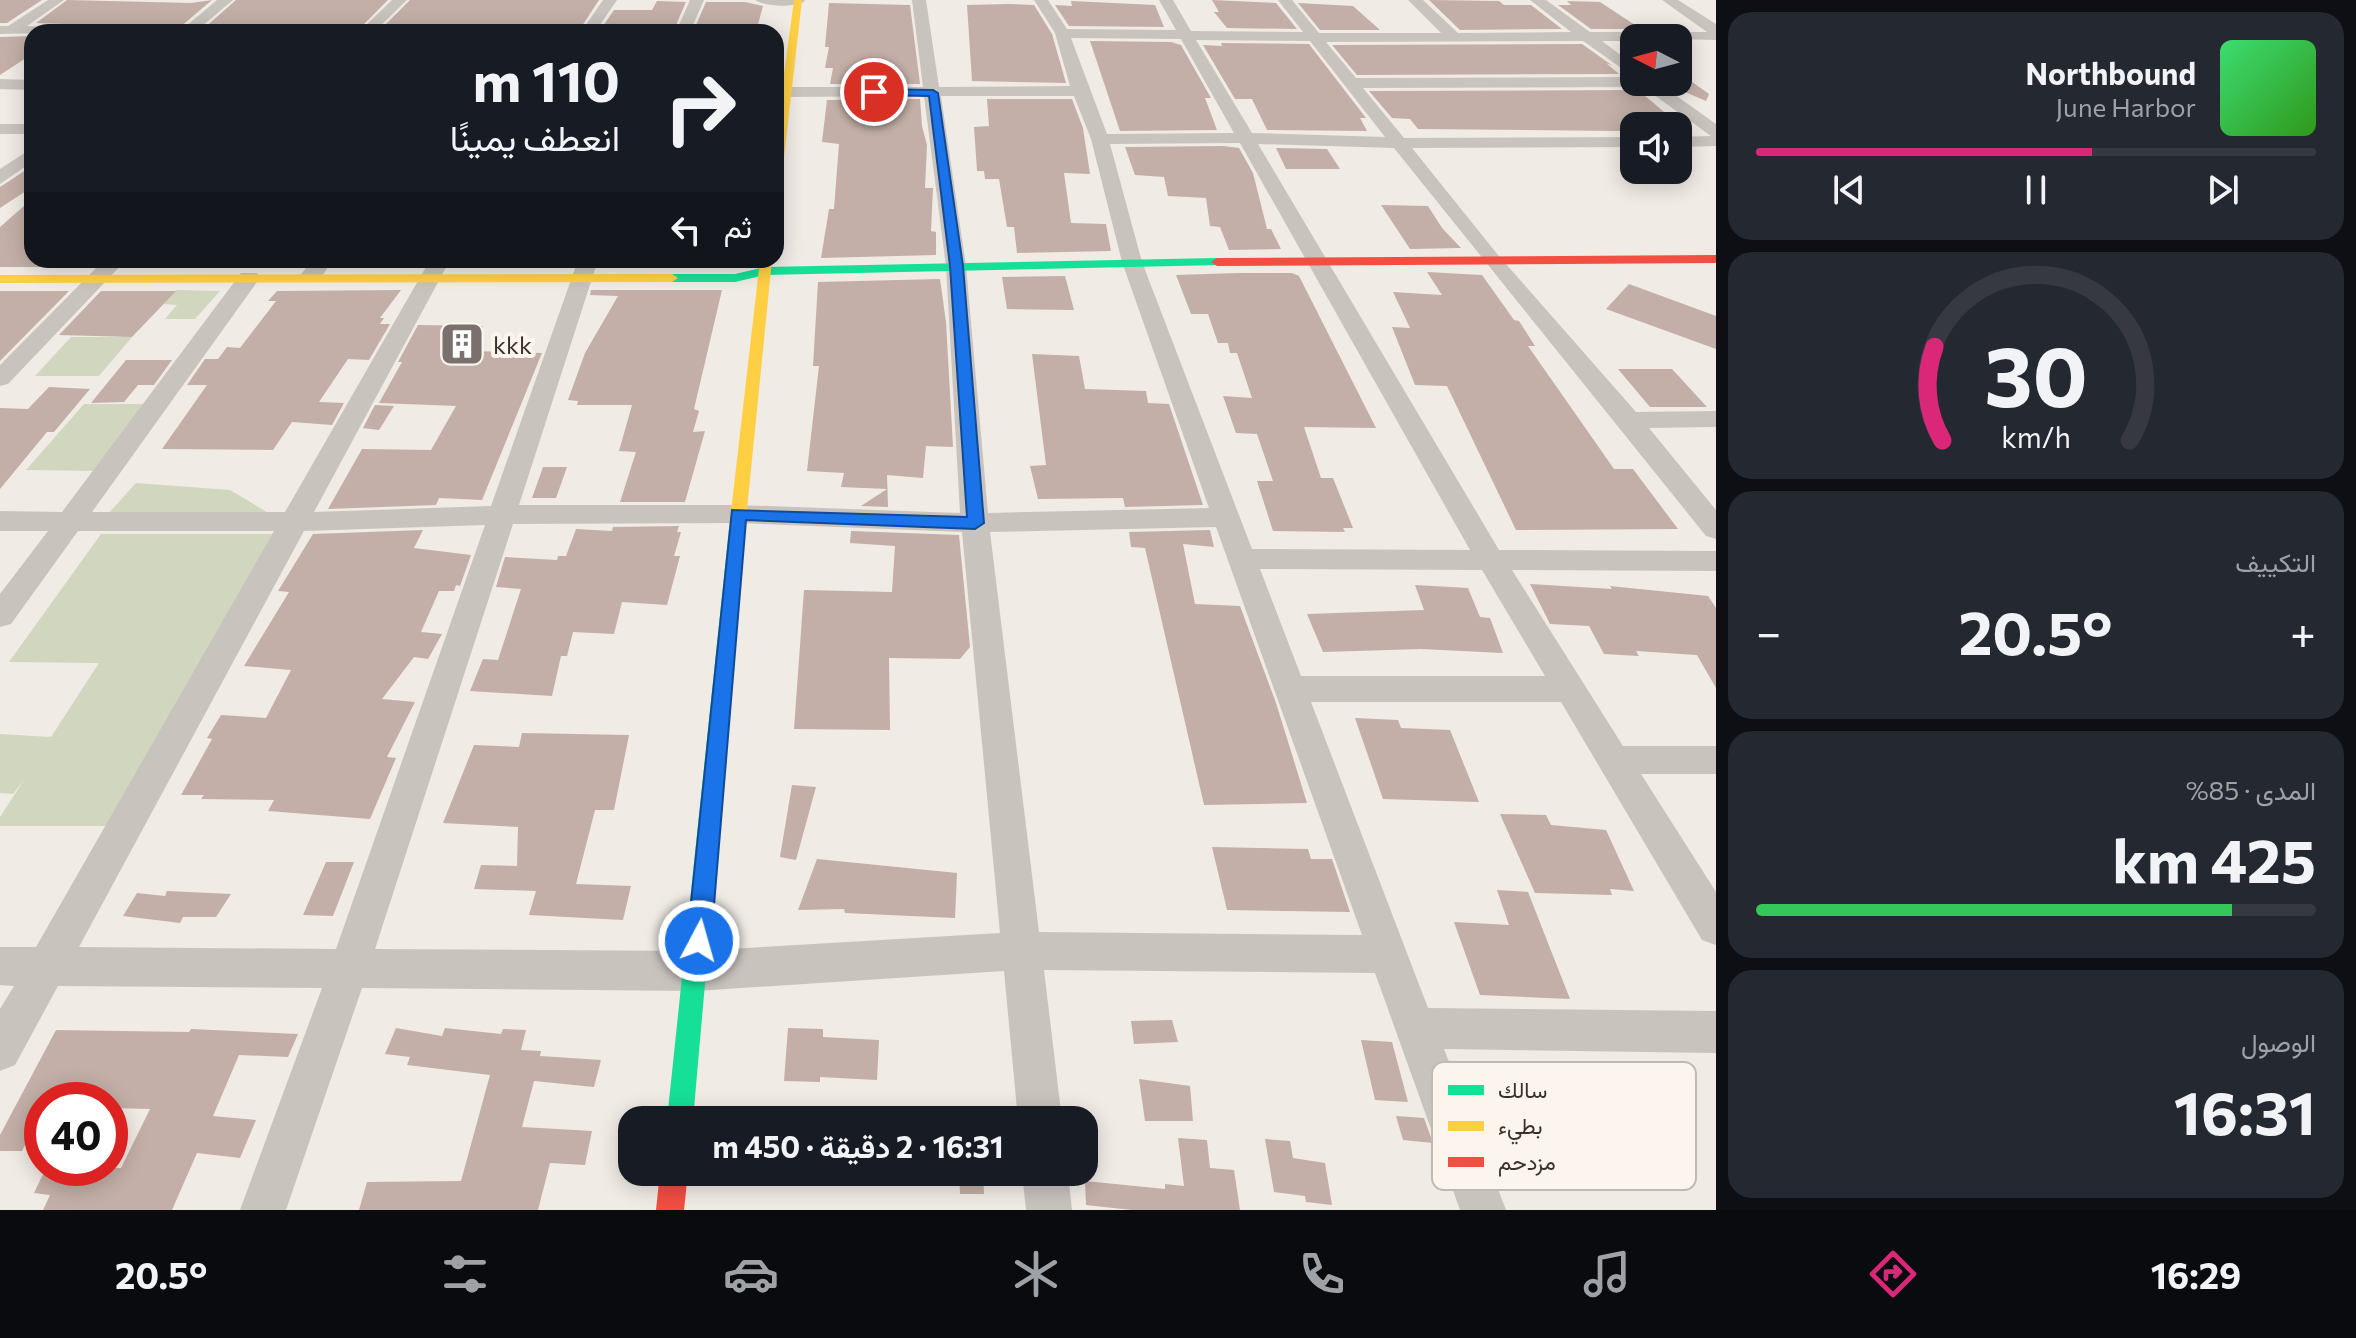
<!DOCTYPE html>
<html lang="ar">
<meta charset="utf-8">
<style>
:root{--surface:#171b24;--page:#242831;--text:#f1f3f6;--muted:#9ea1a6;--line:#363941;--accent:#db2777}
body{margin:0;font-family:Commissioner,Vazirmatn,sans-serif;background:var(--page);color:var(--text);direction:rtl;height:100vh;display:flex;flex-direction:column;font-size:30px;white-space:nowrap}
*{box-sizing:border-box;margin:0}
p{font-size:26px;color:var(--muted)}
.icon{flex:none;width:44px;height:44px;fill:none;stroke:currentColor;stroke-width:2;stroke-linecap:round;stroke-linejoin:round}
.map{position:relative;flex:1;overflow:hidden;direction:ltr}
.side{display:flex;flex-direction:column;gap:12px;padding:12px;background:#0d0f14;width:640px}
.side>*{flex:none}
.top-card{position:absolute;left:24px;top:24px;width:760px;height:244px;border-radius:24px;box-shadow:0 4px 20px #0003;direction:rtl;background:#171b24;color:var(--text);overflow:hidden}
.needle{width:52px;rotate:276deg}
.fabs{position:absolute;left:1620px;top:24px;display:grid;gap:16px}
.fabs a{display:grid;place-items:center;width:72px;height:72px;border-radius:16px;background:var(--surface);box-shadow:0 4px 20px #0003;font-size:40px}
.speed{position:absolute;left:24px;top:1082px;display:flex;gap:16px;font-size:40px;font-weight:700;text-align:center}
.speed>*{display:grid;place-content:center;width:104px;height:104px;border-radius:50%;background:var(--surface);box-shadow:0 4px 20px #0003;line-height:1}
.speed .limit{border:12px solid #d22;background:#fff;color:#111}
.pin{position:absolute;display:grid;place-items:center;width:68px;height:68px;color:#fff;margin:-34px;border:4px solid #fff;border-radius:50%;box-shadow:0 2px 8px #0007}
.me{position:absolute;width:88px;margin:-44px;rotate:6deg;stroke-linejoin:round;filter:drop-shadow(0 0 6px #0008)}
.turn{display:flex;align-items:center;gap:28px;height:168px;padding:0 32px;font-size:36px}
.turn .icon{width:104px;height:104px;stroke-width:2.5}
.turn b{display:block;font-size:56px;line-height:68px}
.then{display:flex;align-items:center;height:76px;padding:0 32px;background:#0003;gap:16px;font-size:30px}
.big{font-size:60px;font-weight:700;line-height:1.1}
.side .widget{flex:1;display:flex;flex-direction:column;justify-content:center;gap:12px;min-width:0;padding:0 28px;border-radius:24px;background:var(--page)}
.side .dial{align-items:center;gap:0}
.dial svg{height:208px;overflow:visible;fill:none;stroke:var(--line);stroke-width:7;stroke-linecap:round;text-anchor:middle}
.dial text{fill:var(--text);stroke:none}
.song{display:flex;align-items:center;gap:24px}
.cover{width:96px;height:96px;border-radius:12px;background:linear-gradient(135deg,hsl(140 70% 55%),hsl(110 70% 35%))}
.played{height:8px;border-radius:4px;background:linear-gradient(90deg,var(--accent) 60%,var(--line) 60%)}
.keys{display:flex;justify-content:space-around;direction:ltr}
.heat{display:flex;justify-content:space-between;align-items:center;font-size:44px;direction:ltr}
.charge{height:12px;border-radius:6px;background:linear-gradient(90deg,#34c759 85%,var(--line) 0)}
.trip{position:absolute;left:618px;top:1106px;width:480px;height:80px;border-radius:24px;background:var(--surface);box-shadow:0 4px 20px #0003;font-weight:700;line-height:80px;text-align:center;direction:rtl}
.dock{display:flex;height:128px;justify-content:space-around;align-items:center;background:#090b0e;color:var(--muted)}
.dock .icon{width:56px;height:56px}
.dock .current{color:var(--accent)}
.dock b{font-size:36px;color:var(--text)}
main{display:flex;flex:1;min-height:0}
.map>svg:first-child{display:block}
.green{fill:#d1d6bf}
.building{fill:#c3afa7}
.lines{fill:none;stroke-linecap:round;stroke-linejoin:round}
.street{fill:#c9c3be;fill-rule:evenodd}
.fast{fill:#16e098;fill-rule:evenodd}
.slow{fill:#ffcf43;fill-rule:evenodd}
.jam{fill:#f24e42;fill-rule:evenodd}
.route{fill:#1a73e8;stroke:#114b97;stroke-width:2}
.labels{text-anchor:middle;dominant-baseline:central;stroke-width:8;stroke-linejoin:round;paint-order:stroke}
.far-poi-label{font-size:24px;fill:#3b302b;stroke:#fbf5ee;text-anchor:start}
.key{fill:#fbf5ee;stroke:#c1bab4;stroke-width:2}
.key-label{font-size:22px;fill:#3b302b}
</style>
<main>
<section class="side">
<div class="widget">
<div class="song"><i class="cover"></i><div><b>Northbound</b><p>June Harbor</p></div></div>
<div class="played"></div>
<div class="keys"><svg class="icon" aria-label="previous" viewBox="0 0 24 24"><path d="M18 5L8 12l10 7zM5 5v14"/></svg><svg class="icon" aria-label="pause" viewBox="0 0 24 24"><path d="M8 5v14M16 5v14"/></svg><svg class="icon" aria-label="next" viewBox="0 0 24 24"><path d="M6 5l10 7-10 7zM19 5v14"/></svg></div>
</div>
<div class="widget dial"><svg viewBox="0 0 100 80">
<path d="M14 69A42 42 0 1 1 86 69"/>
<path d="M14 69A42 42 0 0 1 11 33" stroke="#db2777"/>
<text x="50" y="56" font-size="32" font-weight="700">30</text>
<text x="50" y="72" font-size="11">km/h</text>
</svg></div>
<div class="widget"><p>التكييف</p>
<div class="heat"><a>−</a><b class="big">20.5°</b><a>+</a></div>
</div>
<div class="widget"><p>المدى · 85%</p><b class="big">425 km</b><div class="charge"></div></div>
<div class="widget"><p>الوصول</p><b class="big">16:31</b></div>
</section>
<div class="map">
<svg width="1716" height="1210" viewBox="0 0 1716 1210">
<rect width="100%" height="100%" fill="#f0ebe5"/>
<path class="green" d="M176,290L220,291L195,319H165L177,305L163,304Z
M71,337H132L99,376H35Z
M84,404H148L100,471L26,470Z
M136,483L230,490L275,517L106,516Z
M101,534H276L114,826H0V817L24,780L13,794L0,793V734L51,737L99,663L9,662Z"/>
<path class="building" d="M0,0H42L7,23H0Z
M67,0L191,3L212,0L179,28L36,23Z
M236,0H388L356,32L202,30Z
M410,0H599L578,32H378Z
M1212,0L1276,3L1297,29L1227,28L1214,12H1219Z
M1429,0L1499,1L1504,5H1531L1562,29L1460,30Z
M657,1L686,2L673,32H599L614,10H652Z
M1071,1L1155,5L1164,27L1069,26L1055,5L1072,6Z
M1567,1L1600,2L1641,29H1591L1558,5H1571Z
M706,2H745L763,6L757,28H749V32H693Z
M829,3L910,5L920,84H830L833,68H825L829,47H825Z
M1298,3L1353,6L1380,30H1320Z
M1009,4L1034,5L1052,34L1066,83L972,81L967,5Z
M32,36V54L0,75V37Z
M1090,41L1171,42L1181,45L1211,98H1205L1217,130L1120,131Z
M1221,43L1309,44L1366,118H1360L1367,131L1267,130L1252,99H1235L1203,45L1222,46Z
M1582,44L1613,66L1606,63L1619,74L1357,75L1332,45Z
M1678,72L1709,94L1706,101L1662,82H1678Z
M1638,90L1688,132H1678V126H1634V131H1617L1418,129L1410,119L1392,118L1369,91Z
M920,99L922,126L927,145L925,188H933L931,231L936,232V255L821,258L829,209H834L839,144L822,142L827,100Z
M987,99H1072L1083,128L1090,174L1064,173L1071,223L1106,224L1111,251L1017,253L1014,227H1007L999,179H985L984,171H977L974,127L989,126Z
M1223,146L1239,148L1253,173L1267,229H1271L1281,249L1229,250L1220,227L1210,226L1206,198L1168,196L1164,177L1135,175L1125,147Z
M1276,148L1327,149L1340,169H1286Z
M32,166V187L0,208V187Z
M32,199V260H100L93,267H0V227Z
M1381,205L1428,206L1442,228L1461,248L1410,249Z
M129,260H204L198,267H124Z
M336,260H424L419,266L332,267Z
M601,260H723L721,266H599Z
M1427,272L1482,275L1514,320L1519,321L1535,346H1528L1614,469H1633L1678,529L1516,530L1447,386L1415,385L1392,327L1410,328L1393,292L1442,295Z
M1239,273H1292L1299,276L1376,428L1304,427L1321,478H1333L1353,528H1343L1345,532L1273,531L1257,481H1273L1257,434L1236,433L1223,396L1252,398L1237,353H1230L1228,343H1218L1208,314H1191L1176,275Z
M1065,276L1074,310L1007,309L1002,277Z
M940,279L946,322L953,447L926,446L923,478L887,475L888,507L861,506L887,489L841,487L844,473L807,471L819,366H813L818,282Z
M1629,284L1716,316V349L1606,309Z
M401,290L380,318H384L380,324H390L369,360L348,359L319,402L344,403L332,425L292,422L273,450L162,449L207,385H187L205,359H218L227,347L240,348L276,301H268L277,291Z
M591,290H722L694,409L699,411L693,432L705,431L685,502H620L636,452L619,451L632,405H577L578,401L568,400L585,353L618,296L590,295Z
M0,291H69L0,361Z
M101,291H176L132,337L59,335Z
M418,325L483,326L470,351L542,353L482,500L439,498L436,505L328,509L362,449L431,450L456,406L379,403L402,362H398Z
M1032,354L1079,356L1085,389L1146,391L1148,403L1169,404L1203,505L1125,507L1123,498L1038,499L1030,466L1046,465Z
M126,360H172L154,385H138L124,402L91,403Z
M1618,369H1672L1707,407H1650Z
M49,387L90,389L54,432H47L0,489V408L28,409Z
M375,405L394,406L379,430L363,428Z
M543,467H567L556,498H532Z
M679,526L677,532H681L674,556H680L667,605L622,602L614,634L573,632L567,656H561L552,696L470,691L483,659L498,660L521,589L496,587L505,557L557,560L558,556H566L576,529L612,531L613,527Z
M423,530L414,548L471,555L460,586L456,585L454,591H439L421,632L442,634L428,659L414,657L382,699L415,702L387,757L396,758L370,819L268,811L274,800L201,799L204,795H181L212,739L207,738L221,715L266,718L291,670L244,666L289,592L278,591L313,534Z
M1210,530L1214,547L1183,544L1195,604L1240,606L1276,703L1307,803L1204,805L1145,548L1131,547L1129,532Z
M851,531L959,535L970,647L960,659L889,658L890,730L794,729L804,590L892,592L895,546L850,543Z
M1530,584L1612,589L1610,586L1708,596L1716,608V688L1697,655L1636,651L1639,656L1604,654L1589,626L1550,624Z
M1415,585L1468,588L1480,617L1490,618L1503,653L1421,649L1323,652L1307,614L1424,610Z
M1355,718L1398,720L1401,728L1450,730L1479,802L1383,799Z
M522,733L629,735L614,810H595L576,884L631,886L623,920L529,915L536,891L474,889L481,865L517,866L518,827L443,823L474,745L519,747Z
M792,785L816,787L796,860L780,857Z
M1500,814L1546,815L1551,825L1606,830L1634,891L1610,889L1612,895L1535,893Z
M1212,847L1308,849L1311,859H1332L1350,912L1227,910Z
M817,859L957,873L955,918L845,913L844,909L798,910Z
M326,862H354L333,916L303,915Z
M1497,890L1528,892L1570,999L1480,995L1454,922L1509,925Z
M167,891L231,894L216,917H183L180,923L123,916L137,893L165,896Z
M1172,1020L1178,1042L1134,1044L1131,1021Z
M396,1028L442,1036L445,1028L501,1034L503,1029L526,1030L521,1050L541,1051L540,1056L601,1060L594,1087L534,1081L522,1127L592,1131L585,1165L550,1163L538,1210H359L367,1182L461,1181L490,1075L407,1065L410,1057L385,1054Z
M788,1028L823,1029V1037L879,1040L877,1080L820,1077V1082L784,1081Z
M191,1029L298,1034L288,1057L239,1055L213,1116L256,1120L240,1158L197,1153L172,1210H43L50,1195L34,1193L46,1168H121L150,1109L110,1108V1100H42V1110L22,1151H0V1135L56,1030L189,1032Z
M1361,1040L1392,1042L1408,1102L1375,1100Z
M1139,1079L1190,1086L1193,1121H1145Z
M1396,1116L1424,1118L1433,1143L1403,1140Z
M1178,1138L1207,1140L1210,1168L1234,1170L1240,1210H1132L1086,1205L1085,1181L1165,1189V1184L1184,1186Z
M1265,1139L1290,1141L1293,1158L1325,1163L1332,1205L1306,1202L1305,1196L1274,1192Z
M959,1172H983L984,1194H960Z"/>
<g class="lines">
<path class="street" d="M48,0H64L27,26L79,28L86,32L0,34V26H8Z
M217,0H233L195,32H179Z
M392,0H407L374,32H359Z
M603,0H617L595,32H581Z
M690,0H704L690,32H676Z
M755,0H804L805,1C794,8 766,7 755,0Z
M912,0H926L939,87L1070,86L1055,33L1034,0H1048L1067,29L1176,30L1159,0H1173L1191,31L1303,32L1278,0H1292L1319,33H1441L1408,0H1423L1458,33L1571,32L1530,0H1546L1590,32H1707L1662,0H1678L1716,24V40L1634,38V41H1602L1634,65V77L1583,41L1326,42L1356,78L1634,77V82H1657L1716,124V146L1678,147V137L1711,136L1643,87L1363,88L1404,138L1634,137V147L1412,148L1498,255L1636,412L1716,411V427L1649,428L1716,510V539L1706,536L1394,148L1258,144L1499,550L1716,551V571L1512,570L1623,746H1716V774H1641L1716,892V945L1702,940L1561,702H1311L1428,1008L1716,1011V1053L1444,1049L1506,1210H1460L1375,973L1044,970L1062,1120H1018L1004,971L696,991L362,988L286,1210H240L322,988L58,986L15,1065L0,1071V1009L14,986L0,985V947H36L274,531H78L11,624L0,627V594L48,531H0V511L62,512L241,273H257L260,278L92,512H285L430,260H450L314,512L491,506L578,260H598L519,505H738L960,513L946,266L924,96L788,97L780,92L788,87H923ZM1071,38L1181,39L1234,133L1107,134ZM1196,40L1310,41L1385,137L1252,133ZM941,96H1074L1091,139L1122,262L1209,508L988,513L966,266ZM1240,143L1470,550L1252,549L1142,262L1110,144ZM738,523L962,532L1000,933L696,951L375,949L513,524ZM485,525L336,949L79,947L304,531ZM1216,527L1362,935L1039,932L990,532ZM1260,569L1482,570L1545,676H1301Z
M0,79L32,80V90L0,89Z
M0,124H32V134H0Z
M32,148V162L0,184V169Z
M104,260H126L8,384L0,386V365Z
M312,260H333L318,282H302L299,277Z
M1022,1172H1068L1072,1210H1026Z"/>
<path class="fast" d="M1217,258L1223,262L1221,265L765,275L735,282H672L666,278L672,274H735L765,267Z
M737,523L745,529L693,1120H667L729,529Z"/>
<path class="slow" d="M794,0H802L782,175L776,178V133Z
M760,260H772L745,529L737,535L729,529Z
M0,275L672,274L678,278L672,282L0,283Z"/>
<path class="jam" d="M1716,255V263L1217,266L1211,262L1217,258Z
M660,1172H688L684,1210H656Z"/>
</g>
<path class="route" d="M874,89L933,90L938,93L963,266L984,523L975,529L746,520L711,941L707,949L699,952L690,949L687,941L732,510L967,517L950,266L929,96L871,95Z"/>
<defs>
<g id="building-square" transform="scale(2.3)"><rect x="-9" y="-9" width="18" height="18" rx="4" fill="#7a716c" stroke="#fbf5ee"/><path d="M-4-6H4V6H1V3H-1V6H-4ZM-2.5-4.3h1.7v1.8h-1.7ZM.8-4.3h1.7v1.8H.8ZM-2.5-1h1.7V.8h-1.7ZM.8-1h1.7V.8H.8Z" fill="#fff"/></g>
</defs>
<g fill-rule="evenodd">
<use href="#building-square" x="462" y="344"/>
</g>
<g class="labels">
<g class="far-poi-label">
<text x="493" y="344">kkk</text>
</g>
</g>
<rect x="1432" y="1062" width="264" height="128" rx="12" class="key"/>
<rect x="1448" y="1085" width="36" height="10" fill="#16e098"/>
<rect x="1448" y="1121" width="36" height="10" fill="#ffcf43"/>
<rect x="1448" y="1157" width="36" height="10" fill="#f24e42"/>
<g class="key-label">
<text x="1498" y="1098">سالك</text>
<text x="1498" y="1134">بطيء</text>
<text x="1498" y="1170">مزدحم</text>
</g>
</svg>
<div class="fabs">
<a><svg class="needle" viewBox="-14 -14 28 28"><path d="M0-13l5 13h-10z" fill="#e53935"/><path d="M0 13l5-13h-10z" fill="#9ea1a6"/></svg></a>
<a><svg class="icon" aria-label="sound" viewBox="0 0 24 24"><path d="M4 9h4l5-4v14l-5-4H4zM17 9q2 3 0 6"/></svg></a>
</div>
<div class="speed"><div class="limit">40</div></div>
<div class="pin" style="left:874px;top:92px;background:#d93025"><svg class="icon" aria-label="arrive" viewBox="0 0 24 24"><path d="M6 21V4h12l-3 4 3 4H6"/></svg></div>
<svg class="me" style="left:699px;top:941px" viewBox="-20 -20 40 40"><circle r="17" fill="#1a73e8" stroke="#fff" stroke-width="3"/><path d="M0-11L8 9 0 5-8 9z" fill="#fff"/></svg>
<div class="trip">16:31 · 2 دقيقة · 450 m</div>
<div class="top-card">
<div class="turn"><svg class="icon" aria-label="right" viewBox="0 0 24 24"><path d="M7 20v-9h11M14 6l5 5-5 5"/></svg><div><b>110 m</b>انعطف يمينًا</div></div>
<div class="then">ثم<svg class="icon" aria-label="left" viewBox="0 0 24 24"><path d="M17 20v-9H6M10 6l-5 5 5 5"/></svg></div>
</div>
</div>
</main>
<nav class="dock">
<b>16:29</b>
<svg class="icon current" aria-label="directions" viewBox="0 0 24 24"><path d="M12 3l9 9-9 9-9-9zM9 14v-3h6M13 9l2 2-2 2"/></svg>
<svg class="icon" aria-label="music" viewBox="0 0 24 24"><path d="M9 18V5l10-2v13"/><circle cx="6" cy="18" r="3"/><circle cx="16" cy="16" r="3"/></svg>
<svg class="icon" aria-label="phone" viewBox="0 0 24 24"><path d="M5 4h4l2 5-3 2q2 4 5 5l2-3 5 2v4C11 20 4 13 5 4z"/></svg>
<svg class="icon" aria-label="climate" viewBox="0 0 24 24"><path d="M12 3v18M4 7l16 10M4 17L20 7"/></svg>
<svg class="icon" aria-label="car" viewBox="0 0 24 24"><path d="M5 17H2v-5l4-1 3-4h7l3 4 3 1v5h-3M9 17h6M6 11h13"/><circle cx="7" cy="17" r="2"/><circle cx="17" cy="17" r="2"/></svg>
<svg class="icon" aria-label="filters" viewBox="0 0 24 24"><path d="M4 7h16M4 17h16"/><circle cx="9" cy="7" r="2"/><circle cx="15" cy="17" r="2"/></svg>
<b>20.5°</b>
</nav>
